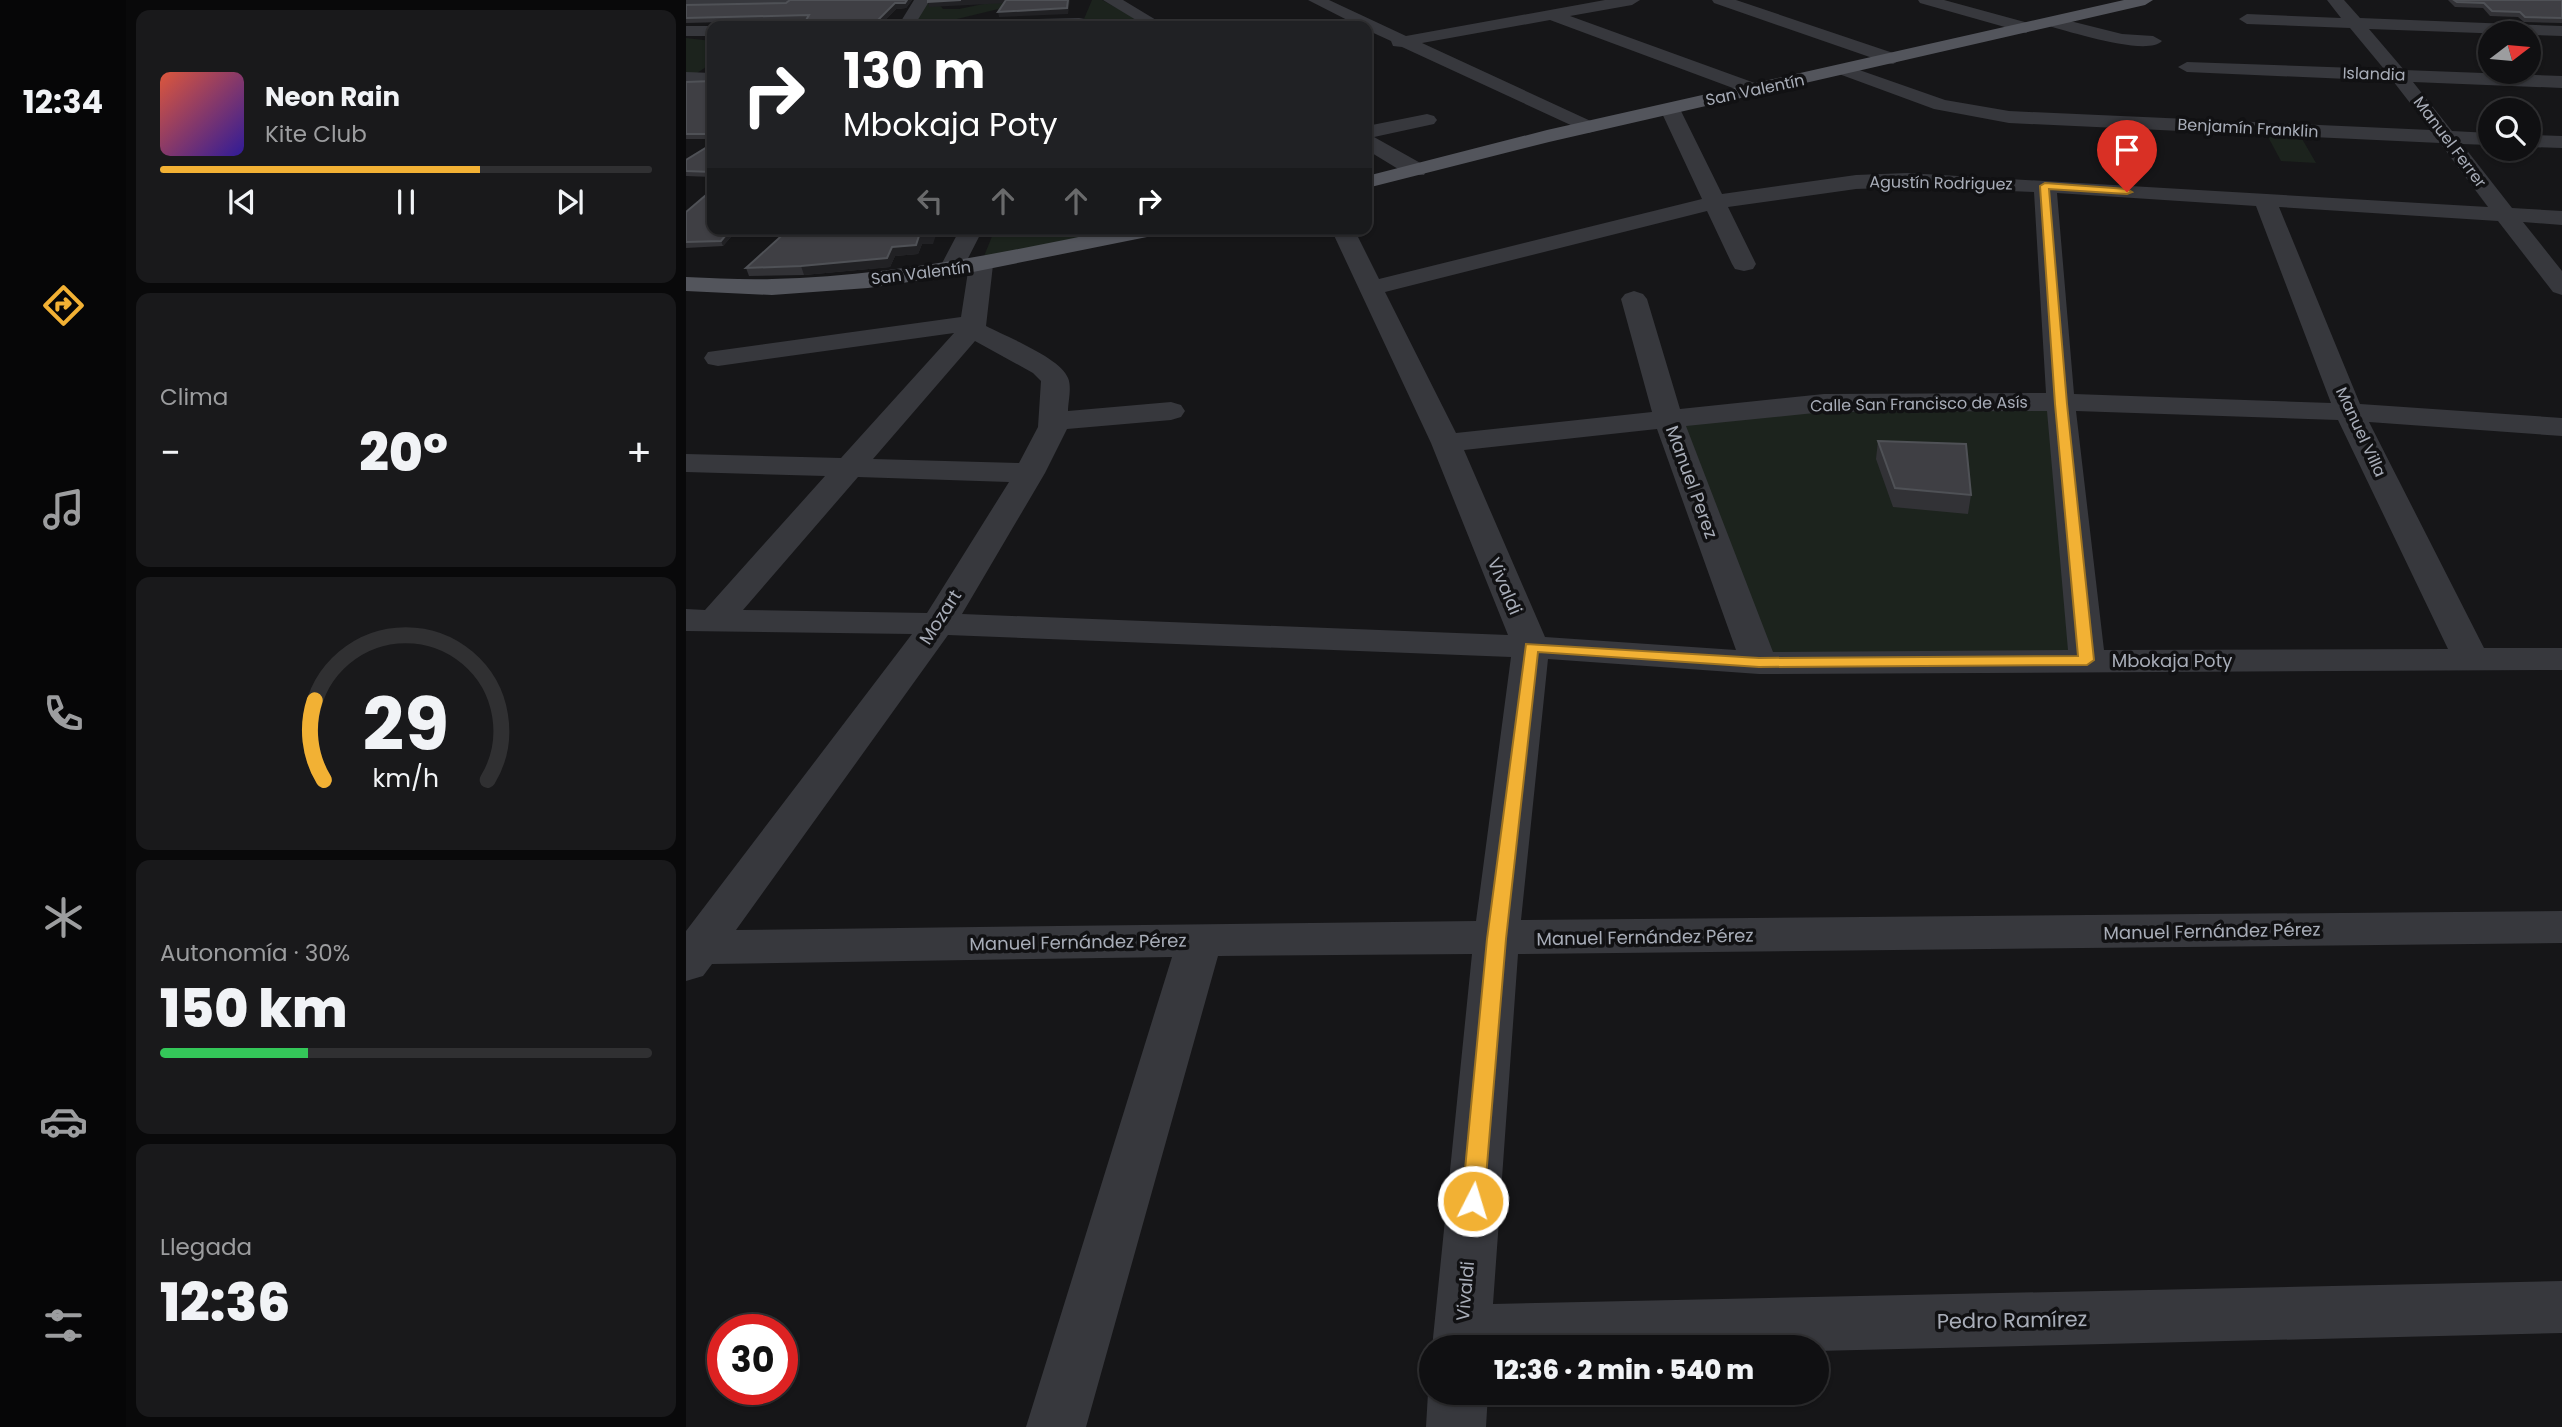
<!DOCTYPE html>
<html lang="es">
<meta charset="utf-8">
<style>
:root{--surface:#101012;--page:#19191b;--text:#f1f3f6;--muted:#9c9d9f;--line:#303032;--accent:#f2b134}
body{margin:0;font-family:Poppins,sans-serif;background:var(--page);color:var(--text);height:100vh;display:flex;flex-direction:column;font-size:26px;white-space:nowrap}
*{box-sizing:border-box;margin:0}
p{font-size:23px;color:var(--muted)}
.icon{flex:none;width:38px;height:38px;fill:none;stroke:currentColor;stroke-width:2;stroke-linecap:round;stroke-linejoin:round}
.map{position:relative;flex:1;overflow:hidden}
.details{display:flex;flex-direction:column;gap:10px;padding:10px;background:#09090a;width:560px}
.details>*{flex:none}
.top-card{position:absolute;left:21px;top:21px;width:665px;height:214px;border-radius:14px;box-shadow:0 2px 5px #0004,0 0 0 2px var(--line);background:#202124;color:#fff;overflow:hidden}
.needle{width:46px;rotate:74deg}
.fabs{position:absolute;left:1792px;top:21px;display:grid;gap:14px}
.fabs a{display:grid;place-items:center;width:63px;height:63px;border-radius:50%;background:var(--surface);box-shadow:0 2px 5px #0004,0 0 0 2px var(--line);font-size:35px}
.speed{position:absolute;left:21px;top:1314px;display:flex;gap:14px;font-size:35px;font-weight:700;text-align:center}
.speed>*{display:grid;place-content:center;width:91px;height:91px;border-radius:50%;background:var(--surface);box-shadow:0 2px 5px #0004,0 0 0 2px var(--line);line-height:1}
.speed .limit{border:10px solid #d22;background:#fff;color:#111}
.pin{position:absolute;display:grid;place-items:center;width:60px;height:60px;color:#fff;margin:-72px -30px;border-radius:50% 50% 50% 0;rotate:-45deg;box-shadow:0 0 7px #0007}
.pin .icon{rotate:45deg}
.me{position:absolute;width:77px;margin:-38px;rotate:5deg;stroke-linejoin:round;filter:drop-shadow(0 0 5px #0008)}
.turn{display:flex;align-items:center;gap:24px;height:147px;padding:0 21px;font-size:32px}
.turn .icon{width:91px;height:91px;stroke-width:2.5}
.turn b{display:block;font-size:49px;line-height:60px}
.lanes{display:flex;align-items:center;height:66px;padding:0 21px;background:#0003;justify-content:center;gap:35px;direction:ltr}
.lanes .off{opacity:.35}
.big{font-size:52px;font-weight:800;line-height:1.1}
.details .card{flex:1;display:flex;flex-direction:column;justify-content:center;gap:10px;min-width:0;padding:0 24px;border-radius:14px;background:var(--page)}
.details .dial{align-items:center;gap:0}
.dial svg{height:182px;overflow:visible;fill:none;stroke:var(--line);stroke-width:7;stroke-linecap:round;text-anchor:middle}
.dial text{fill:var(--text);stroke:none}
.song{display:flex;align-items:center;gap:21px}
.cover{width:84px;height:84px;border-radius:10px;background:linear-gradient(135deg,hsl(10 70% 55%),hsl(250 70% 35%))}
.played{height:7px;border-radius:4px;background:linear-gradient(90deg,var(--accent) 65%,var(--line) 65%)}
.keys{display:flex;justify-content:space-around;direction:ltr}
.heat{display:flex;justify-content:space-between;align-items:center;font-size:38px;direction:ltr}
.charge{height:10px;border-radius:5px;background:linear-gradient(90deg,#34c759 30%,var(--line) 0)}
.trip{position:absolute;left:733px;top:1335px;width:410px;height:70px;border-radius:35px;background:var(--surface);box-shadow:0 2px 5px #0004,0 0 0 2px var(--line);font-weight:800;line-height:70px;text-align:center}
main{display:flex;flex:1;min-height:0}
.tabs{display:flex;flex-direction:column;width:126px;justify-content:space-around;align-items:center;background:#060607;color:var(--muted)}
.tabs .icon{width:49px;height:49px}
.tabs .on{color:var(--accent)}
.tabs b{font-size:32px;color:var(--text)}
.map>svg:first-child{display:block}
.green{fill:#1c231d}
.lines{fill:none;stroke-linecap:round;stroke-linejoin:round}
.minor{fill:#37383d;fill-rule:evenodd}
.major{fill:#53555c;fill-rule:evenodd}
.wall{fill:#323236}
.shaded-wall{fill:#212124}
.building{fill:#3f3f44;stroke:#4f5156;stroke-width:2}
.route{fill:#f2b134;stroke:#9d7322;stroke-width:2}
.labels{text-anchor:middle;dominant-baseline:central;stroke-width:7;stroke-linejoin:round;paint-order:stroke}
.far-street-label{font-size:16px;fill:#a8adb8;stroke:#111113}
.street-label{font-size:18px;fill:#a8adb8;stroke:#111113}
.near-street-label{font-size:21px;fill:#a8adb8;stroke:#111113}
</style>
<main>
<nav class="tabs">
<b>12:34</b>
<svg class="icon on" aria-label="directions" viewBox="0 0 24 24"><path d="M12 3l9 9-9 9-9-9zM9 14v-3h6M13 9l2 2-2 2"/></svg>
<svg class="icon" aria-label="music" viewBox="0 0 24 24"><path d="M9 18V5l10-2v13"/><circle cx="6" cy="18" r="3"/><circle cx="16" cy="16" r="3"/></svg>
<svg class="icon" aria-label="phone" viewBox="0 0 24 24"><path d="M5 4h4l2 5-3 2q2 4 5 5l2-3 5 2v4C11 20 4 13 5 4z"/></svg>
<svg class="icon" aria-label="climate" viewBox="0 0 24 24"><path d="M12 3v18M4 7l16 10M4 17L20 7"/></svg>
<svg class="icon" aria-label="car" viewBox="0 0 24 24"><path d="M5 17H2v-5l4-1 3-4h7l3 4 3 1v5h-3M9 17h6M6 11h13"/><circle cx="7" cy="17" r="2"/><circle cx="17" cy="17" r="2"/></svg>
<svg class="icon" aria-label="filters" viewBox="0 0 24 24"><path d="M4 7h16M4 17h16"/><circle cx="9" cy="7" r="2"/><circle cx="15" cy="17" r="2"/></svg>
</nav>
<section class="details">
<div class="card">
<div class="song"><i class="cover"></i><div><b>Neon Rain</b><p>Kite Club</p></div></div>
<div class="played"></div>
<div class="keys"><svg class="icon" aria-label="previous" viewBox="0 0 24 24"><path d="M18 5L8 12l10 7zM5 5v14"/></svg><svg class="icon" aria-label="pause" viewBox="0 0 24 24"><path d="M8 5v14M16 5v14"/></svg><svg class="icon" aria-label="next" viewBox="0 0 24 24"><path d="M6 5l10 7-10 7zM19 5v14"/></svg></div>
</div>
<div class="card"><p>Clima</p>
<div class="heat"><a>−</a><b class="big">20°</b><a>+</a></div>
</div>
<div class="card dial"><svg viewBox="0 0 100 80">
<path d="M14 69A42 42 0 1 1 86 69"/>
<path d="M14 69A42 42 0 0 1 10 34" stroke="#f2b134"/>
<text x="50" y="56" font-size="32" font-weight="700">29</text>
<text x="50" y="72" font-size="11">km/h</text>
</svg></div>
<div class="card"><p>Autonomía · 30%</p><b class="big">150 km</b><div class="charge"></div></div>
<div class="card"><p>Llegada</p><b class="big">12:36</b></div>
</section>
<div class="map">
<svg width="1876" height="1427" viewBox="0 0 1876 1427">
<rect width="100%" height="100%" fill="#161618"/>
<path class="green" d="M406,0H416L465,26H395Z
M312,1L329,5L271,19L255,26H227L229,6L251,2L257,9H273Z
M0,38L26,41V63L11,73L0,75Z
M1581,135L1615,137L1630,163L1595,161Z
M309,229H455L294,266Z
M1375,404L1401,660L1073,663L986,423L1086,411Z"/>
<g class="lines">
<path class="minor" d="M0,0H109L101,5L0,8Z
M228,0H244L228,26H212Z
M417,0H437L480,26H460Z
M622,0H643L720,36L919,0H954L946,5L884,16L1077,86L1079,90L1070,96L1063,94L864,20L736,43L909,123L912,127L909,131L902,133L716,47L707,46L705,41L681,30V26H673Z
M1026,0H1050L1213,55L1216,59L1207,64L1201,63L1028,3Z
M1232,0H1258L1346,24L1348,28L1340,33L1234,3Z
M1641,0H1658L1674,18L1876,26V36L1683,29L1718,70L1876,76V88L1727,82L1766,131L1804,133V145L1776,144L1826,208L1876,211V225L1837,222L1876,271V295L1867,292L1812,221L1593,207L1674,404L1876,418V436L1683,422L1798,648H1876V670L1073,674L862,659L835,920L1876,911V943L832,954L807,1304L1876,1281V1333L1130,1351V1348H746L786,954L532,956L400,1427H340L486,957L26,964L17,976L0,981V931L226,634L0,631V609L19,610L139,476L0,472V454L155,458L268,333L32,366L22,364L18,358L22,352L275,317L283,265L286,260L295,258L304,260L307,265L300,326C319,336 375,358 382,378C386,387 382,402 382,411L485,402L495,405L499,411L495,417L485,420L381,429L359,473L276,614L822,635L745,443L645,229H668L693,279L1016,199L974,109L984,103L994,109L1036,194L1170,175L1221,173L1802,207L1754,143L1323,123L1248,109L1153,74L1150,70L1159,65L1259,100L1323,111L1745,130L1707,81L1501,72L1492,67L1501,62L1698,69L1664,28L1561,24L1553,19L1561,14L1655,18ZM1221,187L1348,192L1360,393L1138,394L994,409L961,299L957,294L948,291L939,294L935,299L966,412L770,433L699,292L1021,211L1046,264L1049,269L1058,271L1067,269L1070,264L1042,207L1170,189ZM1371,193L1570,206L1645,403L1388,394ZM289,341L347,373L355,381L352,427L333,463L187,459ZM1361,411L1382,650L1087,652L1000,426L1138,412ZM1390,411L1652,420L1762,649L1418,650ZM971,429L1050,650L859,637L778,450ZM172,477L323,482L241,613L57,610ZM262,635L825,657L790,921L50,930Z
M1368,17L1436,34L1467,36L1476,41C1461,57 1383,31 1362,26L1360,22Z
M393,18L399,19L401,23L399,26H256L264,21Z
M0,26H27L26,36H0Z
M0,72L26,73V83L0,84Z
M741,114L748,116L751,120L748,124L688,137L738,165L741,170L738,175H722L681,150V126Z
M1843,135L1876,136V148L1843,147Z
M274,229H297L274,274L265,276L256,274L253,269Z
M746,1385V1393H802L800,1427H740L742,1393Z"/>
<path class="major" d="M1438,0H1467L1459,5L863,142L681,188V176L861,130Z
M431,229H477L474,234L466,236L277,274L182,288L86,295L0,291V277C29,278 57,280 86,279C203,276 317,253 431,229Z"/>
</g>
<path class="wall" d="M104,0H226L220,8L210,9L194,25L120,26L119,22L120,20L0,23V5L100,3Z
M1762,0H1876V23L1838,22L1832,17L1804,16L1797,8L1769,7Z
M26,81V139H0V82Z
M26,144V177L0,176V160Z
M0,212L52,229L37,246L0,248Z
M103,229L247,244H236L232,254L209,256L204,267L118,275L63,276L60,268Z
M1192,441L1285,495L1282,514L1207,507L1190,459Z"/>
<path class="shaded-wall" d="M221,0H226L220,8L210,9L194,25L192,20L209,3Z
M275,0H322V3L243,7L242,2Z
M384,0L382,14L313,17L312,12Z
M45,229H52L37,246L35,241Z
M247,229H252L247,244H236L232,254L209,256L204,267L118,275L115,266L206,247Z"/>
<path class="building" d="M104,0H221L219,3H209L192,20L119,22L123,15L0,18V5L100,3Z
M242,0H275L242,2Z
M320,0H382L381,8L312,12Z
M1768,0H1876V18L1839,17L1834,12L1806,11L1798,3L1771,2Z
M26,81V134H0V82Z
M26,144V172L0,171V160Z
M26,190V229H45L35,241L0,242V212Z
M103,229H247L245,235L233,236L230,245L206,247L201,258L115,266L60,268Z
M1192,441L1280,444L1285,495L1209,488Z"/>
<path class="route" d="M1359,183L1441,189L1446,192L1441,194L1363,189L1381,404L1408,660L1401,665L1073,667L852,652L820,939L798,1201L795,1208L787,1210L779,1208L776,1201L801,939L840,644L1073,658L1392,656L1369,404L1354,186Z"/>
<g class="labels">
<g class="far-street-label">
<text transform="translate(1688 74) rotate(2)">Islandia</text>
<text transform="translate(1069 90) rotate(-12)">San Valentín</text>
<text transform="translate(1562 128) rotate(3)">Benjamín Franklin</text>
<text transform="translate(1764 142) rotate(53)">Manuel Ferrer</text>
<text transform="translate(1255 183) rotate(1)">Agustín Rodriguez</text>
<text transform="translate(235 273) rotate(-7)">San Valentín</text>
<text transform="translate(1233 404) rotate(-1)">Calle San Francisco de Asís</text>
<text transform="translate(1675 432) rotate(65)">Manuel Villa</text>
</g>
<g class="street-label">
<text transform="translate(1006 482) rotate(70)">Manuel Perez</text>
<text transform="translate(819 586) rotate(67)">Vivaldi</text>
<text transform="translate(254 617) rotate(-57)">Mozart</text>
<text x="1486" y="660">Mbokaja Poty</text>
<text transform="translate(1526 931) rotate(-1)">Manuel Fernández Pérez</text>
<text transform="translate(959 937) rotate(-1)">Manuel Fernández Pérez</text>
<text transform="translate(392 942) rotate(-1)">Manuel Fernández Pérez</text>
<text transform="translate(779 1291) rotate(-85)">Vivaldi</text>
</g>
<g class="near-street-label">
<text transform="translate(1326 1320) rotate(-1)">Pedro Ramírez</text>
</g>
</g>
</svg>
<div class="fabs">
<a><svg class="needle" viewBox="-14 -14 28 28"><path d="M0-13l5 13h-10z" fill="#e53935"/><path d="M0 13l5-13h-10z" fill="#9c9d9f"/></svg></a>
<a><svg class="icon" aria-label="search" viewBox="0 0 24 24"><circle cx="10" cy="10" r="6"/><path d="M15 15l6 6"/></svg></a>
</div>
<div class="speed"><div class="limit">30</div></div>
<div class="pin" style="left:1441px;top:192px;background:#d93025"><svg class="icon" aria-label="arrive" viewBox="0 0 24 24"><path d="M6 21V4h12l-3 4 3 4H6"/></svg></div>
<svg class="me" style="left:787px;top:1201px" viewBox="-20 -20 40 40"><circle r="17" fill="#f2b134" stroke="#fff" stroke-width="3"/><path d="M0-11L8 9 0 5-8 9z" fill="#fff"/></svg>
<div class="trip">12:36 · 2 min · 540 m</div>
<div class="top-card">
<div class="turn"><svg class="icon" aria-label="right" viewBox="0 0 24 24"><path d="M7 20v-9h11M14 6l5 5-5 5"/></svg><div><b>130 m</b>Mbokaja Poty</div></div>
<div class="lanes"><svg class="icon off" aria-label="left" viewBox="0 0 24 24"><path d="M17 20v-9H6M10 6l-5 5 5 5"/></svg><svg class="icon off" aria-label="ahead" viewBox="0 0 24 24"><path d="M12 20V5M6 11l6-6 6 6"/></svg><svg class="icon off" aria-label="ahead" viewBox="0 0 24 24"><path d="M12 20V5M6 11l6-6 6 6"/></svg><svg class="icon" aria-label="right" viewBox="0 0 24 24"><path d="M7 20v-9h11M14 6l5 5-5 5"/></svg></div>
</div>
</div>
</main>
